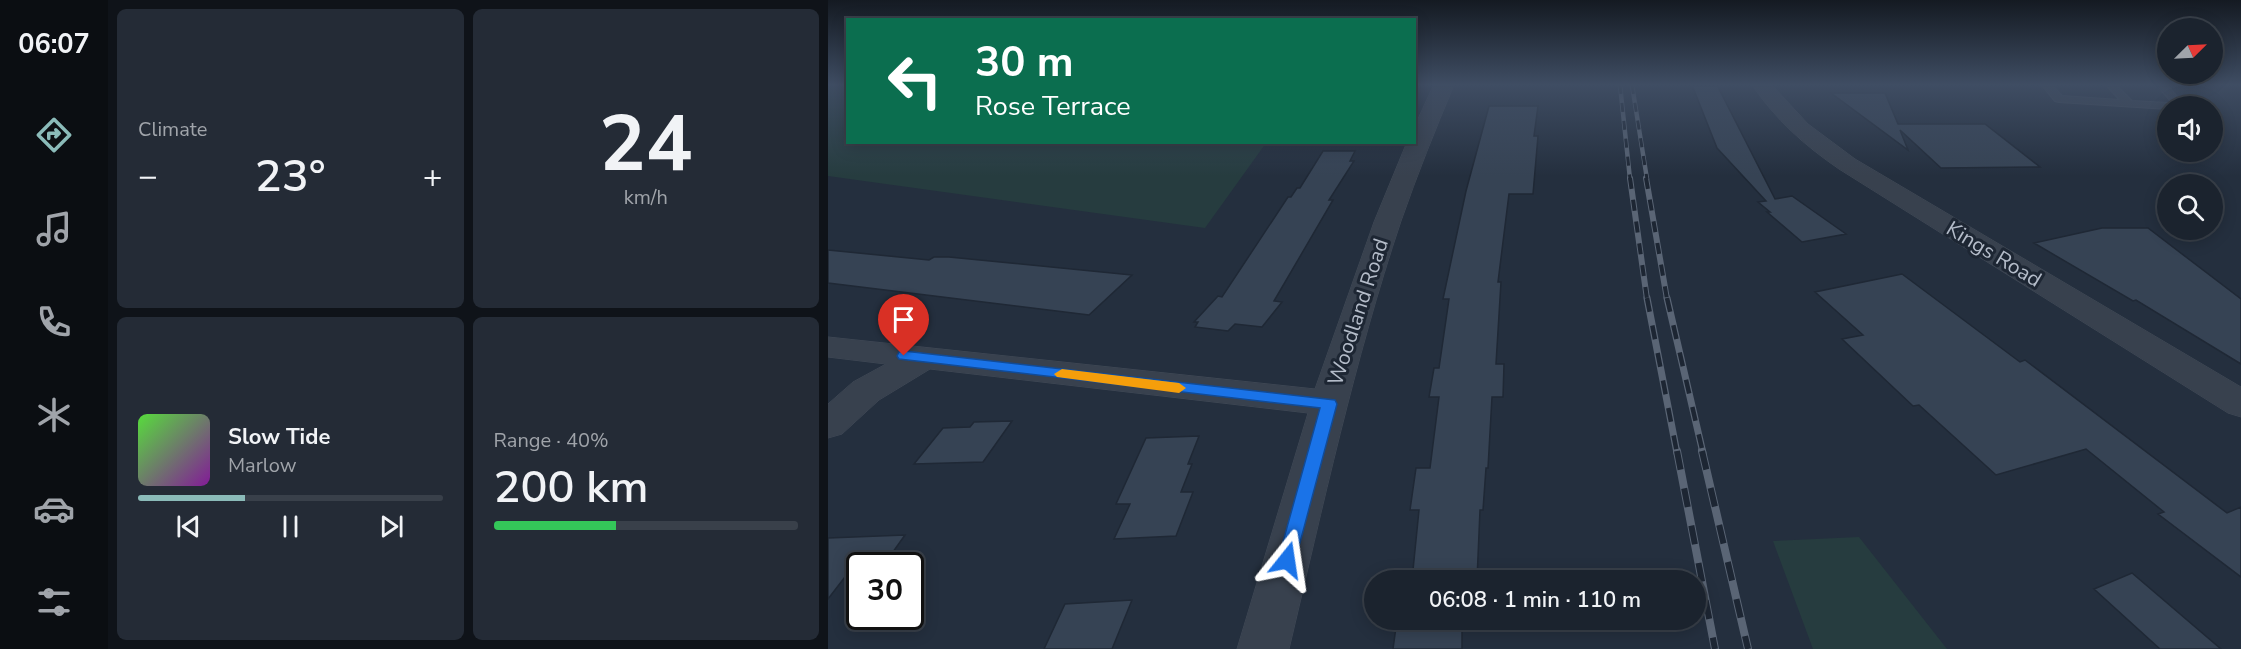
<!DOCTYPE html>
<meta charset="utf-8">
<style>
:root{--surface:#1b232e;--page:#242b36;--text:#f1f3f6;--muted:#a0a4aa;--line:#39404a;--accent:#8bbbb9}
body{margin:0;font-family:"Nunito Sans",sans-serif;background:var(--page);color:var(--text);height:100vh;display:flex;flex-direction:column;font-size:22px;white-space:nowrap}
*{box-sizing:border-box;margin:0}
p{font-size:20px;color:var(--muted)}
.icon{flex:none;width:33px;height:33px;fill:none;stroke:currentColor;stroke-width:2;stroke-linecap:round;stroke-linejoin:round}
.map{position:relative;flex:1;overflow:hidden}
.panel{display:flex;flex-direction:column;gap:9px;padding:9px;background:#0f1319;width:720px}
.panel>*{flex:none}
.banner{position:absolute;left:18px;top:18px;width:570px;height:126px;border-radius:0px;box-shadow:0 3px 15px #0003,0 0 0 2px var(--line);background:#0b6e4f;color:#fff;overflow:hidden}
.needle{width:39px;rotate:66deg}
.tools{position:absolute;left:1329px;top:18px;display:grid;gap:12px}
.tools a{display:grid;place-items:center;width:66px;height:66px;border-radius:50%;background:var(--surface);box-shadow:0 3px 15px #0003,0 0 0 2px var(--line);font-size:30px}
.speed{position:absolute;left:18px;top:552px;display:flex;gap:12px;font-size:30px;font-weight:700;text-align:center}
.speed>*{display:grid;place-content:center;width:78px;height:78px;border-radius:50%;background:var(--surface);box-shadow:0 3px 15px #0003,0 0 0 2px var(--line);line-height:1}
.speed .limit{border:3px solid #111;border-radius:9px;background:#fff;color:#111}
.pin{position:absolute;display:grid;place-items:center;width:51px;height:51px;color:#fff;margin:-62px -26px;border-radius:50% 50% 50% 0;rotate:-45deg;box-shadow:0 0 6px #0007}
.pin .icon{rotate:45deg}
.me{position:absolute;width:66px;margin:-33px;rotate:15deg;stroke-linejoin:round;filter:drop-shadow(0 0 4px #0008)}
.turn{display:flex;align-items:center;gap:21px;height:126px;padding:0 30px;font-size:27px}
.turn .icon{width:78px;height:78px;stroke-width:2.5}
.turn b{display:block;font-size:42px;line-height:51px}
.big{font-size:45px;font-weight:600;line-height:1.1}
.panel .tile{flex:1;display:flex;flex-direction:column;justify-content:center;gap:9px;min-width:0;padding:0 21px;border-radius:9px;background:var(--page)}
.panel .dial{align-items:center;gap:0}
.dial b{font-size:78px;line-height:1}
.song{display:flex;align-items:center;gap:18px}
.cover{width:72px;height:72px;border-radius:9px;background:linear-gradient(135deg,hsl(110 70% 55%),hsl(290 70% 35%))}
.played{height:6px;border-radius:3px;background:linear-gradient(90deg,var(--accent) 35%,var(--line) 35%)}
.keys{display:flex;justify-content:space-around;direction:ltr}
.heat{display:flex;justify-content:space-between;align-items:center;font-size:33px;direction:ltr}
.charge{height:9px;border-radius:4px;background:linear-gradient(90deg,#34c759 40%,var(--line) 0)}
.panel .tiles{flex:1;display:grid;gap:9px;grid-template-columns:repeat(2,1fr)}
.trip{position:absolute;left:536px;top:570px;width:342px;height:60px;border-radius:30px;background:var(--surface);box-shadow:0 3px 15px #0003,0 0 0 2px var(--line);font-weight:600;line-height:60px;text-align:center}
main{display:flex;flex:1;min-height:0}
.menu{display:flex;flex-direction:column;width:108px;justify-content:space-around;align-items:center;background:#0b0e12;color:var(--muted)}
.menu .icon{width:42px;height:42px}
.menu .on{color:var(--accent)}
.menu b{font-size:27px;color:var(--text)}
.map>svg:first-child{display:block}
.green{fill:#263c3f}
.building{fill:#364354;stroke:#1f2835;stroke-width:1.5}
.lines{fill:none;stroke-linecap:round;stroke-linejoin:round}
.lane-casing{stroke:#414a57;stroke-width:2}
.street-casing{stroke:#414a57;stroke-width:1}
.path{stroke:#3f5557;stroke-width:2;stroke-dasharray:3 3;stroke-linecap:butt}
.lane{fill:#38414e;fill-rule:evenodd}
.street{fill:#38414e;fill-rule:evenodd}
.rail-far3-casing{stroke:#5a6575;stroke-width:4.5}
.rail-far2-casing{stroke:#5a6575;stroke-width:6}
.rail-far1-casing{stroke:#5a6575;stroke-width:7}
.rail-casing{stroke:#5a6575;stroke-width:8}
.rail-far3{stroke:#1d2633;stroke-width:3;stroke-dasharray:9;stroke-linecap:butt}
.rail-far2{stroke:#1d2633;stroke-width:4;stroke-dasharray:11;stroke-linecap:butt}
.rail-far1{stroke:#1d2633;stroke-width:4.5;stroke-dasharray:14;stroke-linecap:butt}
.rail{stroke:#1d2633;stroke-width:6;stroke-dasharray:19;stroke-linecap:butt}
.route{fill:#1a73e8;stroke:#114b97;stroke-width:1.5}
.slow{fill:#f59e0b}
.labels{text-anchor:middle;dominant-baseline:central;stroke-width:6;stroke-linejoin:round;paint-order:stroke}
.street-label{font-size:21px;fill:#b4bcc9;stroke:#1d2633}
</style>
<main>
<nav class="menu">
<b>06:07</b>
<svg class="icon on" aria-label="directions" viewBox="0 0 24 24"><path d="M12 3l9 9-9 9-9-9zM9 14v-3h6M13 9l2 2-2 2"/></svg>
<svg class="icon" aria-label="music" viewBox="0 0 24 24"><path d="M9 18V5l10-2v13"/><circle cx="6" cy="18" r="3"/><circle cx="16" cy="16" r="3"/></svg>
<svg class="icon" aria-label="phone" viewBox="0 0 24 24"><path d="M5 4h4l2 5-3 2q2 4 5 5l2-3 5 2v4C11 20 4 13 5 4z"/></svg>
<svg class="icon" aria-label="climate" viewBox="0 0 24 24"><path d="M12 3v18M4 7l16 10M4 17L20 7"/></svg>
<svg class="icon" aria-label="car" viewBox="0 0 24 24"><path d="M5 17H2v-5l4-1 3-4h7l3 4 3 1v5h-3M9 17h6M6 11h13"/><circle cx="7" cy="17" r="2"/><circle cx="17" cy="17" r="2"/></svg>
<svg class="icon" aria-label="filters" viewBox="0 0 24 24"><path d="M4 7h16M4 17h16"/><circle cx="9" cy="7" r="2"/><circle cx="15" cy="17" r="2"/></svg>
</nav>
<section class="panel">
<div class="tiles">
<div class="tile"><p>Climate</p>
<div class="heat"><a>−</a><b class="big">23°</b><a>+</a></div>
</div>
<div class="tile dial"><b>24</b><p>km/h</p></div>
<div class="tile">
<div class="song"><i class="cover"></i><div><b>Slow Tide</b><p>Marlow</p></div></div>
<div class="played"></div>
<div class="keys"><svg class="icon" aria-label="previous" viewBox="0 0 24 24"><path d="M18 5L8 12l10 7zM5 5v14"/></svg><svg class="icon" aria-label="pause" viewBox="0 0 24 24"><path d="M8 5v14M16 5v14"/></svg><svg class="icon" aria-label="next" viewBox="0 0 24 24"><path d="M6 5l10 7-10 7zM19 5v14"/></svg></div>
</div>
<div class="tile"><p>Range · 40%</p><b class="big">200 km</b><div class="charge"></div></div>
</div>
</section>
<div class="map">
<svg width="1413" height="649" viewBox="0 0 1413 649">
<rect width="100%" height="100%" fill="#242f3e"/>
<path class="green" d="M0,85H19L20,142L438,143L377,228L0,176Z
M1031,537L1119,649H985L945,541Z"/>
<path class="building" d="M864,85H889L947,199L964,196L1018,234L974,242L939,212H942L930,202L938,201L889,148Z
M1003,93H1057L1070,124H1157L1212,167L1113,168L1072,130L1080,150Z
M661,106H710L706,136H710L705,194H681L670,282H673L668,364H676L675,397H664L660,468H658L655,510H652L649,580H584L591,510H582L588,468H602L611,397H601L606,368H611L621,299H615L638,191Z
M495,151H527L522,161H526L501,200H505L446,301L454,302L434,327L407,324L400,331L367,327L370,322H366L390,296L394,297L460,197H463L469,188H472Z
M1274,228H1320L1413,299V364L1308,300L1305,301L1206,243Z
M0,250L101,260L106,257H121L304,275L261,315L0,283Z
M1074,274L1192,362L1197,360L1399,513L1413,507V577L1330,514L1336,512L1258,449L1168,475L1091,405L1085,406L1014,339L1035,335L987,292Z
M184,421L155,462L86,464L115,428L142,427L146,422Z
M371,436L360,464H364L353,492H365L348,536L286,539L302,504H288L318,438Z
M77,535L55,566H32V573H20L0,599V538Z
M1304,573L1393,649H1332L1266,589Z
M304,600L284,649H216L237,604Z
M569,620H648L647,630H634V649H565Z"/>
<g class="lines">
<g class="lane-casing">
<path id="lane" d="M1214,85H1224L1234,96L1292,100L1278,85H1288L1304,101L1340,103L1345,106H1340V109L1231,102L1227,101Z
M1329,85H1339L1357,106H1347Z"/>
</g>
<g class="street-casing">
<path id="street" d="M606,85H626C607,130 589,175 573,221C526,361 495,506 461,649H409L480,413L102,369L51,400L14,434L0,438V404L25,382L58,364L0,357V337L487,389L546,222L579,142H586V128Z
M924,85H944L980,124L1027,159L1413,387V417L1400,413L1011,169C976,145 948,120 924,85Z"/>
</g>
<path class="path" d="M1363,86L1375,85"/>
<use href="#lane" class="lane"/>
<use href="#street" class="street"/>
<g class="rail-far3-casing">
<path id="rail-far3" d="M792,85L802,179
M804,85L819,179"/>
</g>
<g class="rail-far2-casing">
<path id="rail-far2" d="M802,178L819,299
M818,178L839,299"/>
</g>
<g class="rail-far1-casing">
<path id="rail-far1" d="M819,298L849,453
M839,298L875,453"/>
</g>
<g class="rail-casing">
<path id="rail" d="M849,451L887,649
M874,451L920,649"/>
</g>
<use href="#rail-far3" class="rail-far3"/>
<use href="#rail-far2" class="rail-far2"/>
<use href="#rail-far1" class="rail-far1"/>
<use href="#rail" class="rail"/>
</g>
<linearGradient id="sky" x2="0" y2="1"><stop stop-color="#141a22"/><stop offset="0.48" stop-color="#3f4d63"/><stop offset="1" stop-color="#3f4d63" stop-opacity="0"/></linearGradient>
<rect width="1413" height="176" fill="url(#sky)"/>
<path class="route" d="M76,351L507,400L509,404L466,565L459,568L452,565L450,560L492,408L71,359L69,356L71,352Z"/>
<path class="slow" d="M234,369L351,383L358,388L351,393L229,377L226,374Z"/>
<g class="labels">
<g class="street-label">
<text transform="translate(1166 254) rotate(31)">Kings Road</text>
<text transform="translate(530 312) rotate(-72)">Woodland Road</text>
</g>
</g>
</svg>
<div class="tools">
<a><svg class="needle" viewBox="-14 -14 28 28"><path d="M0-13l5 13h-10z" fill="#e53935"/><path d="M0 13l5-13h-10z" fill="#a0a4aa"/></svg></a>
<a><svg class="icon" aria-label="sound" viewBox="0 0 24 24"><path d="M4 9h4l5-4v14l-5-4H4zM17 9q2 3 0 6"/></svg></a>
<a><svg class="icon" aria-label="search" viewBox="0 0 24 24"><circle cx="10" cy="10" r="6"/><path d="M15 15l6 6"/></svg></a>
</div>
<div class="speed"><div class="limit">30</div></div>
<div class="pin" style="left:76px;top:356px;background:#d93025"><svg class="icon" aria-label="arrive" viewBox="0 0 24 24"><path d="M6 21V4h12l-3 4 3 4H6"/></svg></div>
<svg class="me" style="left:459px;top:560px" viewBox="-20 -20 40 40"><path d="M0-17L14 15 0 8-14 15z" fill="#1a73e8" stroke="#fff" stroke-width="4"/></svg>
<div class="trip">06:08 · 1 min · 110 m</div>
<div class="banner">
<div class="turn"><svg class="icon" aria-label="left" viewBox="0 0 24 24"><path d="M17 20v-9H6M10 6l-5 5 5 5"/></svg><div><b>30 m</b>Rose Terrace</div></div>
</div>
</div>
</main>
